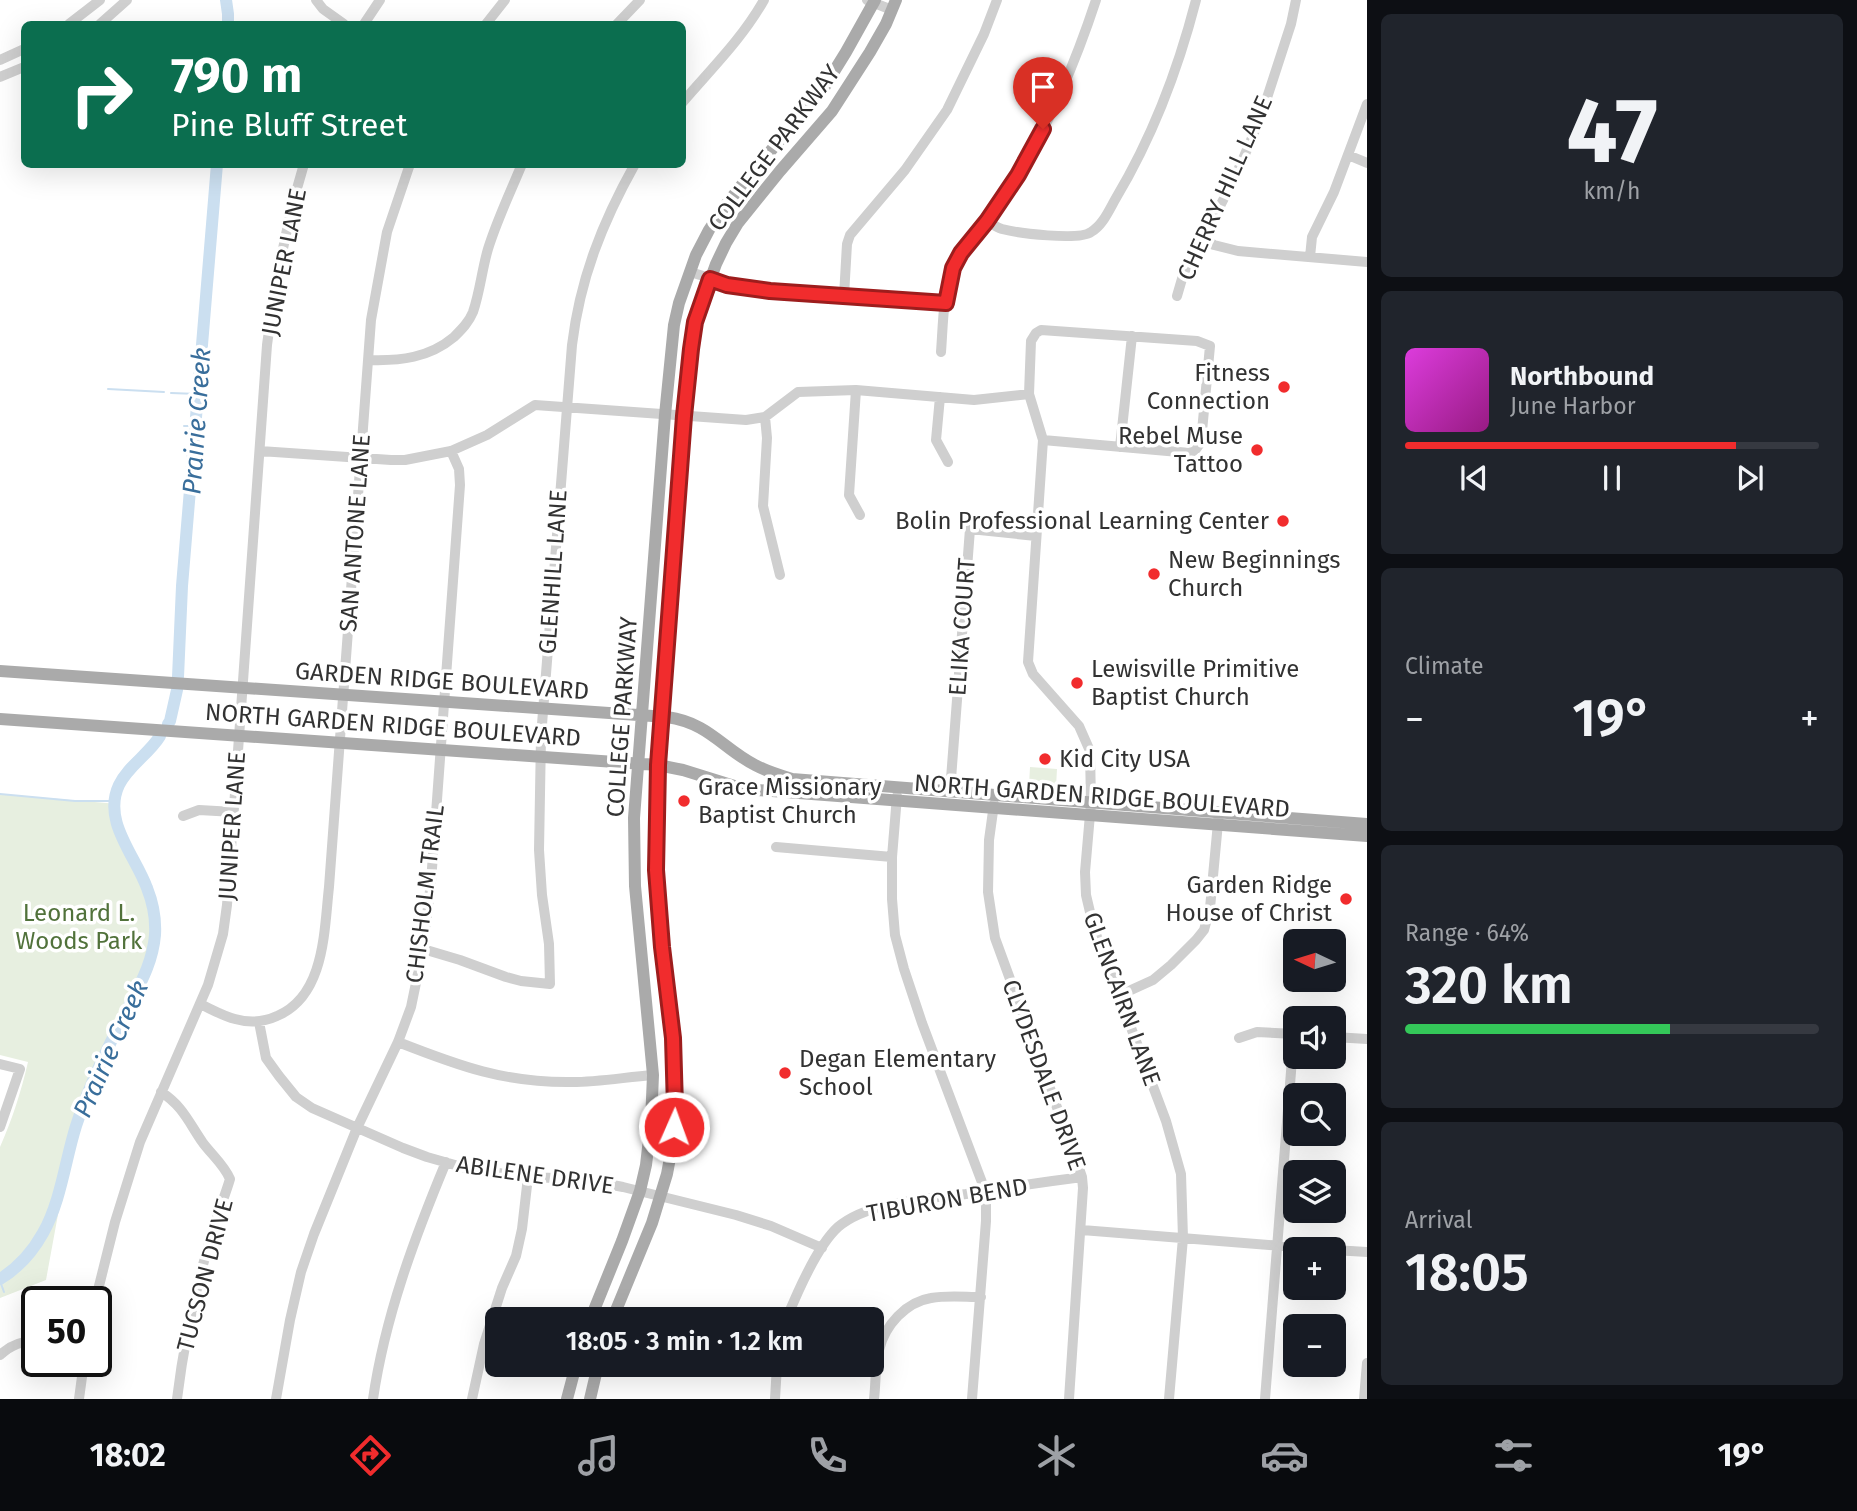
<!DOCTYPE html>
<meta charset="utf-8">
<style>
:root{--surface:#171b24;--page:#20242c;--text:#f1f3f6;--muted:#9ea1a6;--line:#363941;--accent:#f12c2d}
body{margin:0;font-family:"Fira Sans",sans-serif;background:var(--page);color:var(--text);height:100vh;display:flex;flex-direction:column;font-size:26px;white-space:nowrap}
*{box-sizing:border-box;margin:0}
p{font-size:23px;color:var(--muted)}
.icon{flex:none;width:38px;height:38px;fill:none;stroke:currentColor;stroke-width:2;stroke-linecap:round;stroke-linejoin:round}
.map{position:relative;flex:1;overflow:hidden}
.drawer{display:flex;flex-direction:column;gap:14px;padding:14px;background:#0d0f14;width:490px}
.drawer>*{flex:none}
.hud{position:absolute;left:21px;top:21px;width:665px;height:147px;border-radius:10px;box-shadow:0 7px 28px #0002;background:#0b6e4f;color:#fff;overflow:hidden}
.needle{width:46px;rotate:274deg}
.tools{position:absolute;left:1283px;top:929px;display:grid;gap:14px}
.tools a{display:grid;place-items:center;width:63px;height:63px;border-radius:10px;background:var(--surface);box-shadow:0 7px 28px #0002;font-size:35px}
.speed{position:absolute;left:21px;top:1286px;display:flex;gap:14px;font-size:35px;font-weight:700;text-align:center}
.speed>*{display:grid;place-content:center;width:91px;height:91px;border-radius:50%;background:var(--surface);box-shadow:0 7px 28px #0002;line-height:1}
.speed .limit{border:4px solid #111;border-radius:10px;background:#fff;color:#111}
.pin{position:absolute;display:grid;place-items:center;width:60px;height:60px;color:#fff;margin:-72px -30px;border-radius:50% 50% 50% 0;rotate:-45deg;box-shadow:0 0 7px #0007}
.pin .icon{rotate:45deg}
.me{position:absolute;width:77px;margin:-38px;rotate:2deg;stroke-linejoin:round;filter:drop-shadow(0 0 5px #0008)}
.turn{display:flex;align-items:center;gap:24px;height:147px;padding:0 35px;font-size:32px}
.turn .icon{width:91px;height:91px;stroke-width:2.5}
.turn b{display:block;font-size:49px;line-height:60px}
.big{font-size:52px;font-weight:600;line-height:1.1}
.drawer .tile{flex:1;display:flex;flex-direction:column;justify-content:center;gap:10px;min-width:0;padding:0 24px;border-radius:10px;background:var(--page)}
.drawer .dial{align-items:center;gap:0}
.dial b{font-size:91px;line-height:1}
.song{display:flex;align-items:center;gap:21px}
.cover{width:84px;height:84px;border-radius:10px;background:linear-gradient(135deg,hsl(300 70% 55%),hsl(310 70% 35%))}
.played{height:7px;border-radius:4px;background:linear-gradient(90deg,var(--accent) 80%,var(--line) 80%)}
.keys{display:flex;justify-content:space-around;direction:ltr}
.heat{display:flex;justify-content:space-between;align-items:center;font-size:38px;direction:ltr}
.charge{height:10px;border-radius:5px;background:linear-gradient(90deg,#34c759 64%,var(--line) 0)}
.trip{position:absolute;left:485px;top:1307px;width:399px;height:70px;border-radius:10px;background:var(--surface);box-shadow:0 7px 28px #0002;font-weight:600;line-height:70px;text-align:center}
.tab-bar{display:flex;height:112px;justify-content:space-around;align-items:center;background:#090b0e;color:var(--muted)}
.tab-bar .icon{width:49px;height:49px}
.tab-bar .selected{color:var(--accent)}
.tab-bar b{font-size:32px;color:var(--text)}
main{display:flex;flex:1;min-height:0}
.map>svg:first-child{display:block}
.green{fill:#e7efe0}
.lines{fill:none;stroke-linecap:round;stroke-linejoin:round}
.stream{stroke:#cbdff0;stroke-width:2}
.river{stroke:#cbdff0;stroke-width:12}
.minor{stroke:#cfcfcf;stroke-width:10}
.major{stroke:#aaa;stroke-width:12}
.route-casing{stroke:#9d1d1d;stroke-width:18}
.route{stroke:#f12c2d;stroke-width:12}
.poi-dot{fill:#f12c2d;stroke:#fff;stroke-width:2.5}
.labels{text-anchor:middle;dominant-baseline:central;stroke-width:7;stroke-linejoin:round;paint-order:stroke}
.street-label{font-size:24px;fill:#323232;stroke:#fff}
.poi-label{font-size:24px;fill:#323232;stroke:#fff;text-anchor:start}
.park-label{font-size:24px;fill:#51723b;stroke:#fff}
.water-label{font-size:26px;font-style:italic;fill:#396e9b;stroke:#fff}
</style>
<main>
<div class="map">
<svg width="1367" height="1399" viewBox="0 0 1367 1399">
<rect width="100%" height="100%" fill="#fff"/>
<path class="green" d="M1030,767L1057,769L1056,787L1029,785Z
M0,794L118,804L122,835L152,888L159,933L152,968L104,1065L79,1131L59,1209L46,1280L0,1298V1147C12,1120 21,1092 28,1062L0,1055Z"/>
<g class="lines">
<path class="stream" d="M108,389L164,392
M171,393L198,394
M184,426H195
M194,434L204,435
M0,794L75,801H114
M0,1281L4,1292"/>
<path class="river" d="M226,0L228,14V24
M178,677L182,586L217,164
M168,724L170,721L177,690
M0,1279C18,1268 33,1251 43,1233C61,1201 65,1161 76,1126C90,1082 111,1041 132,1000C143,979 153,959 155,935C156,919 153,903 147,888C135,855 102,821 119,785C128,766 149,754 160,736"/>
<path class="minor" d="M316,0L323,9L344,24
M867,0L892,10
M69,24L100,0
M100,24L127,0
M364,24L380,0
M486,24L505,0
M617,24L640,0
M0,60L24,49
M0,77L24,67
M682,103C711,69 742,39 764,0
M1348,155L1367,163
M987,221C992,224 996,227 1002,229C1017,233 1079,241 1091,232C1103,225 1109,210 1116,198C1153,136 1178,70 1196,0
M1203,239L1214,245L1238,251L1367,262
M1310,257L1312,237L1334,192L1367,104
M690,272L740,287L946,304
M844,296L847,244L850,235L905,170L947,110L984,34L997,0
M1177,296L1184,272L1203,239L1236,175L1252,138L1265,104L1291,24L1296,0
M941,352C943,326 943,291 953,267C960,251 974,238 985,224C997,209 1008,192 1018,176C1051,120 1076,61 1096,0
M369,360C400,361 429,358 454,337C462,329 469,322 473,312C480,292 482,269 488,249C497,220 510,193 522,164
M856,390L849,495L860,515
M940,397L936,440L948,462
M765,417L767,438L763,506L780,575
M1043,440L1190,453L1196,449L1201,442L1210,346L1197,341L1041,330L1036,333L1031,341L1029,394L1043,440L1028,662L1033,674L1079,726L1090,751L1091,803L1085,872L1086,895L1094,929L1166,1121L1181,1174L1183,1238L1169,1399
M1120,447L1132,336
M260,451L391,460H405L451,451L487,435L535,405L746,420L765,417L798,392L856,390L974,400L1029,394
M950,792L970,529L1036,536
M897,796L892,857V899L895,935L904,969L922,1023L983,1185L986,1205V1221L972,1399
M994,804L989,840L988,892L995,938L1074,1154L1082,1177L1083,1188L1069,1399
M183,816L199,810L234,812
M776,847L892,857
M423,949L460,960L506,977L521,981L550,984L549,944L542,895L539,850L541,737L572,345C580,279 602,223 635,164
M1120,995L1153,980L1171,965L1196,940L1204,930L1210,908L1219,812
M200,1004C211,1009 223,1016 235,1019C249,1023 264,1022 277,1016C325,996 324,931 329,887L371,320L387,232L410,164
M259,1022L266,1058L279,1076L296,1097L312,1108L403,1148L427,1157L469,1169L528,1177L581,1179L623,1187L736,1215L771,1226L822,1248
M1334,1037L1367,1039
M1239,1038L1257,1032L1295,1034
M398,1042C459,1066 505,1083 572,1082C599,1082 626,1077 653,1075
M0,1064L20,1069L0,1127
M161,1092C183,1106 189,1123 203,1143C212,1155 224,1165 230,1179C225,1196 218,1212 213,1230C196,1285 184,1342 177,1399
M1082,1230L1332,1250
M1334,1250L1367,1252
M95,1302L115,1222L140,1142L208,985L223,934L227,905L267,345C275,284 286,224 304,164
M786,1320C797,1293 817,1246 838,1227C868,1201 928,1199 966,1194C1004,1188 1043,1182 1082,1177
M0,1355C11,1345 22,1340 37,1342
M79,1399L84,1362
M276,1399L290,1320L301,1272L314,1234L357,1128L398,1042L411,1007L423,949L431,882L460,485L459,469L451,451
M373,1399C385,1317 414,1239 446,1162
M472,1399L484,1344L502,1288L516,1256L522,1229L528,1177
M775,1399L777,1365
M874,1399C876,1383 875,1365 879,1350C885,1325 906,1302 931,1298C947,1295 965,1297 981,1297
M1265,1399L1294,1034
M1364,1399L1367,1363"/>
<path class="major" d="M0,671L667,717C709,723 722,748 755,765C766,771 779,775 792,779L1367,824
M0,719L658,765L683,770L744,789L1367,836
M590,1320L622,1241L640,1191L646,1165L651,1122L653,1075L635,886L634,818L665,415L674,325L679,303L696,255L709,230L725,206L749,176L792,126L825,86L846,52L875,0
M612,1320L652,1223L667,1174L672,1147L675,1107L673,1038L662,948L656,870L657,804L684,416L695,322L716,264L726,243L738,223L780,171L832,111L870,52L886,24L896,0
M567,1399L576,1365
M590,1399L598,1365"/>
</g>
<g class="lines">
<g class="route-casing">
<path id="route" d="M674,1127L675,1107L673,1038L662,947L656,870L658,765L684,416L691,349L695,322L710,279L727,285L770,291L946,303L953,268L961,253L987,221L1018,175L1043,129"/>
</g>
<use href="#route" class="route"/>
</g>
<g class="poi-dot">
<circle cx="1284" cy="387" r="7"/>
<circle cx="1257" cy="450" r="7"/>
<circle cx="1283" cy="521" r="7"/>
<circle cx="1154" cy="574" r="7"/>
<circle cx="1077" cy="683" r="7"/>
<circle cx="1045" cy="759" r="7"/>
<circle cx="684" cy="801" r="7"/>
<circle cx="1346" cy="899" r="7"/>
<circle cx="785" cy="1073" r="7"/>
</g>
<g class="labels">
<g class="street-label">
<text transform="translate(774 148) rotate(-53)">COLLEGE PARKWAY</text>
<text transform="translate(1225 188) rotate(-66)">CHERRY HILL LANE</text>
<text transform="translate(284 262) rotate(-79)">JUNIPER LANE</text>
<text transform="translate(355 533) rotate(-86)">SAN ANTONE LANE</text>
<text transform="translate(553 572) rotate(-86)">GLENHILL LANE</text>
<text transform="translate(962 627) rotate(-86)">ELIKA COURT</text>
<text transform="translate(442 681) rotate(4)">GARDEN RIDGE BOULEVARD</text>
<text transform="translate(622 717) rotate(-86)">COLLEGE PARKWAY</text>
<text transform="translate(393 725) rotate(4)">NORTH GARDEN RIDGE BOULEVARD</text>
<text transform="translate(1102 796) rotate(4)">NORTH GARDEN RIDGE BOULEVARD</text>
<text transform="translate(232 826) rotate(-86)">JUNIPER LANE</text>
<text transform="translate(425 894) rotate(-83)">CHISHOLM TRAIL</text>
<text transform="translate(1122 999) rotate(70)">GLENCAIRN LANE</text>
<text transform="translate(1044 1075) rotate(70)">CLYDESDALE DRIVE</text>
<text transform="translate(535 1175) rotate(8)">ABILENE DRIVE</text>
<text transform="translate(947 1200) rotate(-10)">TIBURON BEND</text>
<text transform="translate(205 1275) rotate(-75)">TUCSON DRIVE</text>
</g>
<g class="poi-label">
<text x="1270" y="373" text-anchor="end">Fitness<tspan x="1270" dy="28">Connection</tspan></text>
<text x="1243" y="436" text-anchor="end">Rebel Muse<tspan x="1243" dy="28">Tattoo</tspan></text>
<text x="1269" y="521" text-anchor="end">Bolin Professional Learning Center</text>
<text x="1168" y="560">New Beginnings<tspan x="1168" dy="28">Church</tspan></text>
<text x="1091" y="669">Lewisville Primitive<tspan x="1091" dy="28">Baptist Church</tspan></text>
<text x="1059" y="759">Kid City USA</text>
<text x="698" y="787">Grace Missionary<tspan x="698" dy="28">Baptist Church</tspan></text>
<text x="1332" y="885" text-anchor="end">Garden Ridge<tspan x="1332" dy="28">House of Christ</tspan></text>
<text x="799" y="1059">Degan Elementary<tspan x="799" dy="28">School</tspan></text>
</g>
<g class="park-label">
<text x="79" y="913">Leonard L.<tspan x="79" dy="28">Woods Park</tspan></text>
</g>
<g class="water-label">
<text transform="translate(197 421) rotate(-86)">Prairie Creek</text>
<text transform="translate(111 1049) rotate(-66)">Prairie Creek</text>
</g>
</g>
</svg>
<div class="tools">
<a><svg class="needle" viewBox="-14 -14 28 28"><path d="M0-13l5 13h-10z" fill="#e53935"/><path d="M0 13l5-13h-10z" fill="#9ea1a6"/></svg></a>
<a><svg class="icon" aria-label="sound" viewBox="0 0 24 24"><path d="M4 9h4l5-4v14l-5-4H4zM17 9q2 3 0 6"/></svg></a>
<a><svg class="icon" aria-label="search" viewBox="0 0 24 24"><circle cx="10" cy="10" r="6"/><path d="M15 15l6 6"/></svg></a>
<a><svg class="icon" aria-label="layers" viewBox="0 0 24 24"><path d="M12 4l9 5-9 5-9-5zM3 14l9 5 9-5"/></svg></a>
<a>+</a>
<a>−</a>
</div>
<div class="speed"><div class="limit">50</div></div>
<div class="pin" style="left:1043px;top:129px;background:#d93025"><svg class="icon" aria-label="arrive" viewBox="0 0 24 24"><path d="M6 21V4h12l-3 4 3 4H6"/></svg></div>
<svg class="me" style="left:674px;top:1127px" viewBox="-20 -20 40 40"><circle r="17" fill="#f12c2d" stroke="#fff" stroke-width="3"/><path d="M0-11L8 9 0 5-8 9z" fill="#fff"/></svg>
<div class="trip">18:05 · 3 min · 1.2 km</div>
<div class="hud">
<div class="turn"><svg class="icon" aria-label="right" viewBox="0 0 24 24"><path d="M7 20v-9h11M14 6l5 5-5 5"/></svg><div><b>790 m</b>Pine Bluff Street</div></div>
</div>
</div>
<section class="drawer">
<div class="tile dial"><b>47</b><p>km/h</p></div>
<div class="tile">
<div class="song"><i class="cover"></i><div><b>Northbound</b><p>June Harbor</p></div></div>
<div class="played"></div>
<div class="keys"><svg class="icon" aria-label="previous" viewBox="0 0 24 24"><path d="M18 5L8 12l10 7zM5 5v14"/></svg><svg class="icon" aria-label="pause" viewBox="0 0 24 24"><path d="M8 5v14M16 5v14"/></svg><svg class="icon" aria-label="next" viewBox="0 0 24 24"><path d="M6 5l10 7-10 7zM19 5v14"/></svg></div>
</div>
<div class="tile"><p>Climate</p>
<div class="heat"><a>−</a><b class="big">19°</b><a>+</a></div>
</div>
<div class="tile"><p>Range · 64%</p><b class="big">320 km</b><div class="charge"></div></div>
<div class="tile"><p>Arrival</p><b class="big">18:05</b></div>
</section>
</main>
<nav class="tab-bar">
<b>18:02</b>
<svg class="icon selected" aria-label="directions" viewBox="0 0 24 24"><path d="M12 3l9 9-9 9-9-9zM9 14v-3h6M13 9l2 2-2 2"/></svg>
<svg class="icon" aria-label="music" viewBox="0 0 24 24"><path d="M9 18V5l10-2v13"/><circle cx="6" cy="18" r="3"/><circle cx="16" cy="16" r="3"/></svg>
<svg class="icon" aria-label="phone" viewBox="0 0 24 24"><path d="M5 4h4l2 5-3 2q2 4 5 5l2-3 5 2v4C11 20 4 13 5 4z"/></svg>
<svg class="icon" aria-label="climate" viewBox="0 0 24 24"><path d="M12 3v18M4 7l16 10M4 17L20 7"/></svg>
<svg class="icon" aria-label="car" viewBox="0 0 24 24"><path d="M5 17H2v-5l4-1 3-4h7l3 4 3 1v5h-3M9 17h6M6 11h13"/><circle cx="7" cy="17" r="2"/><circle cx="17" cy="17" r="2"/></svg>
<svg class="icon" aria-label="filters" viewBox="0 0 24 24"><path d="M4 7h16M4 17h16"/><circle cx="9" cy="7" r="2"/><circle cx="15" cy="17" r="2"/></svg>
<b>19°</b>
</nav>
